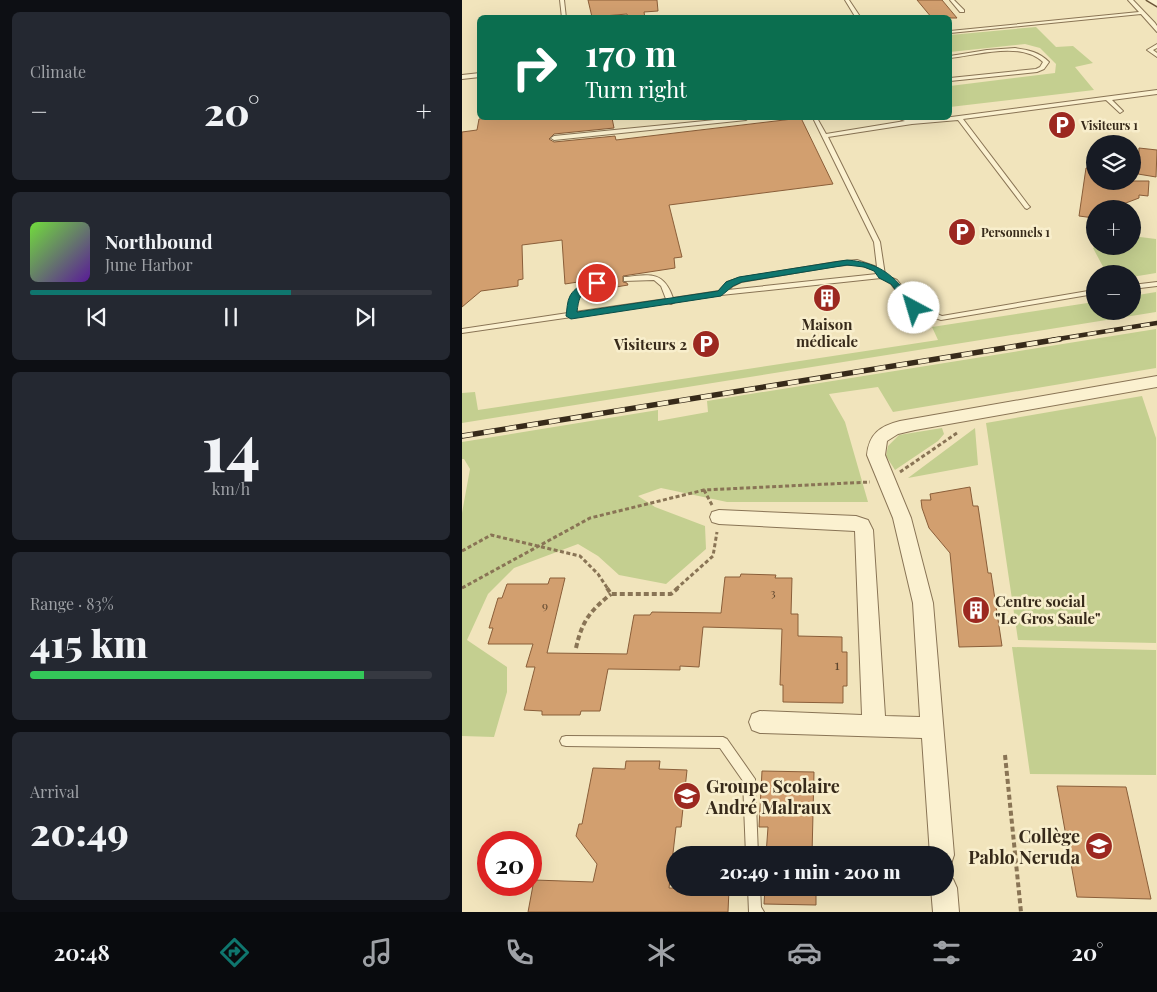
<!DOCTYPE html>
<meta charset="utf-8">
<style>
:root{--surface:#171b24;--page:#242831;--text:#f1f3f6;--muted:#9ea1a6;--line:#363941;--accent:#0f766e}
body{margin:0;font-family:"Playfair Display",serif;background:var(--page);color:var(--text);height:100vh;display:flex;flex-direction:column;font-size:19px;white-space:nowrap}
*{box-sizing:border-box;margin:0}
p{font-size:16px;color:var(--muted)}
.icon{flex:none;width:28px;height:28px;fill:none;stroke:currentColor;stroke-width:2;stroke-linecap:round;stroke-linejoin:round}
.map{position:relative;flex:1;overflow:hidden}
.drawer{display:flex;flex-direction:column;gap:12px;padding:12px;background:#0d0f14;width:462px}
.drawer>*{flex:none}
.guide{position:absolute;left:15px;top:15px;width:475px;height:105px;border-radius:8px;box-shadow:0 5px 20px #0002;background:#0b6e4f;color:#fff;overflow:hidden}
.buttons{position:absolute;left:624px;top:135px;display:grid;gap:10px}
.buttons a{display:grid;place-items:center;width:55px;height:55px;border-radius:50%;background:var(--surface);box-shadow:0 5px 20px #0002;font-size:25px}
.speed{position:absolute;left:15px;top:831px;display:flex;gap:10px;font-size:25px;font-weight:700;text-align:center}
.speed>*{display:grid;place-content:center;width:65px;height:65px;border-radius:50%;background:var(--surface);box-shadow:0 5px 20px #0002;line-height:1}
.speed .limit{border:8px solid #d22;background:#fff;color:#111}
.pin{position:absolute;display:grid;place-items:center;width:42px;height:42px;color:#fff;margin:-21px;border:2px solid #fff;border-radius:50%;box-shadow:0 1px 5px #0007}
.me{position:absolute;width:55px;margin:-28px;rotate:321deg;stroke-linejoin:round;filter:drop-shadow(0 0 4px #0008)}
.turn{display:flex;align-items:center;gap:18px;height:105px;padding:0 25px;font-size:22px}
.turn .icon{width:65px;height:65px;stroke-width:2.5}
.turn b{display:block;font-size:35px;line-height:42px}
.big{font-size:38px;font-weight:800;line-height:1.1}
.drawer .widget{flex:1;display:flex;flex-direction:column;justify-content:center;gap:8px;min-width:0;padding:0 18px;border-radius:8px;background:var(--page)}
.drawer .dial{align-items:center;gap:0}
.dial b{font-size:65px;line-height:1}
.song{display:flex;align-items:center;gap:15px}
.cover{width:60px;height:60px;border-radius:8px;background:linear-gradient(135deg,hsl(100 70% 55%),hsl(270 70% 35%))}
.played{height:5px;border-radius:2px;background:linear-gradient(90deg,var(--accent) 65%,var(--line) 65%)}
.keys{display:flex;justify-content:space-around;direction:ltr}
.heat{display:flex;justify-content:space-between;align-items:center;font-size:28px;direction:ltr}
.charge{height:8px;border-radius:4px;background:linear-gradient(90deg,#34c759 83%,var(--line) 0)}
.trip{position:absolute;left:204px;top:846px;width:288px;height:50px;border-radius:25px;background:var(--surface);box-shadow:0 5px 20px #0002;font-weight:800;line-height:50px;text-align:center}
.tab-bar{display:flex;height:80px;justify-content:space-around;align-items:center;background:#090b0e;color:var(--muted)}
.tab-bar .icon{width:35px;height:35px}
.tab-bar .on{color:var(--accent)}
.tab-bar b{font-size:22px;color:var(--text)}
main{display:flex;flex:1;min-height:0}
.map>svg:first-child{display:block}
.green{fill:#c4cf90}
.building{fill:#d29f6f;stroke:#8a5e39}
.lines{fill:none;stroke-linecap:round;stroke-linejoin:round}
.lane-casing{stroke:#897455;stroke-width:2}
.street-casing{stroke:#897455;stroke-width:2}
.secondary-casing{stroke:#6b5538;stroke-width:3}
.path-far1{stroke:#897455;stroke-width:3;stroke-dasharray:4 2.5;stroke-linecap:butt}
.path{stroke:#897455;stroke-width:4;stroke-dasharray:5 3;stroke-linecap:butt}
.lane{fill:#fbf1d0;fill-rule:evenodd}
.street{fill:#fbf1d0;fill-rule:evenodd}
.secondary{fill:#fbf1d0;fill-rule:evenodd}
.rail-far1-casing{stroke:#372a1a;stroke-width:4.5}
.rail-casing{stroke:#372a1a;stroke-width:5.5}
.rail-far1{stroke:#f8eecc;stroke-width:3;stroke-dasharray:9;stroke-linecap:butt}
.rail{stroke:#f8eecc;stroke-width:4;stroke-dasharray:11;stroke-linecap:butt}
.route{fill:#0f766e;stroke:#0a4d48}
.labels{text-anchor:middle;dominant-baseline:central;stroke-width:5;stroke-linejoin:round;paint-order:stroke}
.far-poi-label{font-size:12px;font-weight:bold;fill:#372a1a;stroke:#f8eecc;text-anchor:start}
.number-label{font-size:12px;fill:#5e472f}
.poi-label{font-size:15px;font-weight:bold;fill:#372a1a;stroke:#f8eecc}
.near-number-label{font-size:15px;fill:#5e472f}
.near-poi-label{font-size:18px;font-weight:bold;fill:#372a1a;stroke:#f8eecc;text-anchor:start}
</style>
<main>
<section class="drawer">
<div class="widget"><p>Climate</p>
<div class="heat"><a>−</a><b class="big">20°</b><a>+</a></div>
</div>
<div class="widget">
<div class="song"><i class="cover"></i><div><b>Northbound</b><p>June Harbor</p></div></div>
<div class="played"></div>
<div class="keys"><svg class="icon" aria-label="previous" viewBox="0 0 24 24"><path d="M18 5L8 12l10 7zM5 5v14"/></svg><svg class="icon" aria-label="pause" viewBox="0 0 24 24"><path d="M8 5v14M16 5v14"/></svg><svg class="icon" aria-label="next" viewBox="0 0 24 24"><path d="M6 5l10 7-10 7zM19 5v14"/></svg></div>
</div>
<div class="widget dial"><b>14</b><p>km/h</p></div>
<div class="widget"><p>Range · 83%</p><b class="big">415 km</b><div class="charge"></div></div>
<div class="widget"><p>Arrival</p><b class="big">20:49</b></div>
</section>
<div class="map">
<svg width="695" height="912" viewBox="0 0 695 912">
<rect width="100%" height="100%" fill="#f1e4bc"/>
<path class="green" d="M574,27L594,47L611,46L631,63L613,67L632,90L488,107V86L593,73L594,64L578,48L563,44L488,52V35Z
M670,236L694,239V273L670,277V274H645L631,248L634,246H670Z
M694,292V312L0,423V393L13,392L16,410L476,340L470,327L632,302V311H670V296Z
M694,329V368L431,412L416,387L367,394L383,422L406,502H265L199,488L176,496L193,507L243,526L244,549L204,584L157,575L136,556L116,544L52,568L26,594L5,640L45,667V692L32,737L0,736V513L8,469L2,459H0V442L196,410V421L246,412L245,401Z
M680,396L694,438V643L556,640L524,423Z
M480,428L482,434L476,441L433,470L424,456L426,446L437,435Z
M513,428L516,465L446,478Z
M550,647L694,650V775L568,774Z"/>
<path class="building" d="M126,0H195L196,11L182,12L183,18H166L165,14L130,17Z
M455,0H480L495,18H470Z
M27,118H150L152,128L92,134L87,139L92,142L153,136L154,140L339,118L371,184L207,205L220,257L212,258L213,268L161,276V282L165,283L166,285L136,290V287L140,286L141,282L135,279L103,284L100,240L60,245L61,279L56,280V286L19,291L0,307V132L15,130L17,119Z
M677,148L695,150L694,177L676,174Z
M624,168L632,169V181H687L686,196L677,195V198L648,209H632V218L617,216Z
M508,487L511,506H516L526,573H529L540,646L497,647L488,553L467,528L460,508L459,500H469L468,494Z
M279,574L314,575L313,578H330L329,614H336V636L380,637V652H385V686H381V703L321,702V685H318L320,629L241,627L237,667L218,666V670L146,669L138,711H119L118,715H80V711L62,710L73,667H64L71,644H26L31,628H27L36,598H40L45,584H86L88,578H103L85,653L165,654L172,615H188L190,612L259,613L263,577H278Z
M164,761H198L197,769L225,770L219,827H214L207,888L267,889L266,912H66L72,880L131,882L135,864L114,836L117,824H120L131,768L163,769Z
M300,771L352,772L350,855H304L306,827H297Z
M595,786L664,787L689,899L615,897Z
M303,888H354V905L302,904Z"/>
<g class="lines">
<g class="lane-casing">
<path id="lane" d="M98,0H102L104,18H100Z
M383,0H387L399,18H394Z
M488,0H492L502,10V12H498Z
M666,0H671L693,23L695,26V32L679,14L488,33V31L677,12Z
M695,44V48L691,50L695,53V57L685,50Z
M553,48C567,50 577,52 587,62L582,69L575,72L488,81V78L574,69L578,67L581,62C558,41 516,55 488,58V56L525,50Z
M18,73V77L0,79V75Z
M695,90V94L650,100L661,111L658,113L644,100L501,119L567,206L568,207L565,209L563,208L496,120L450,124L366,137L418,242L423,275L435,280L455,306L480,316L632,290V294L479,320L449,310L429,284L419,278L259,295L213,302L209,304L206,303L0,333V329L106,313C109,293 115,285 135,281L139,283L138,285C120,288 116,295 113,312L204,299L199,286L192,280L162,281V277H165C189,274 202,272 211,298L257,291L265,282L277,278L374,262L395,260L415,267L412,242L351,118H355L364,134L443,121L438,119V118H444L451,120L474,119ZM394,264L413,270L415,274L266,290L271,286L279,282L374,266Z
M273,118H287L284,120L92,140L89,138L92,136Z
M695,282V286L670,289V285Z
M104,736L261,737L265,739L293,779L296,855H284L281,781L258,748L104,746L100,745L98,741L100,737Z
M286,888H298L299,907L302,912H287Z"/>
</g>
<g class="street-casing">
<path id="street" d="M695,376V387L453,430L436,434L425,441L423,455L449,518L471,603L492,855L489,864L482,866V855H468L460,738L298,733L290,730L287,722L290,714L298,711L400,715L393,531L257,524L250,522L248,517L250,512L257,510L394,516L406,520L411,530L423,716L458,717L451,603L431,518L405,455C407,434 418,426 438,421Z
M482,875L491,879L495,888L497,912H471L469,888H482Z"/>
</g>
<g class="secondary-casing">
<path id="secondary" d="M685,0H695V6Z"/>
</g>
<path class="path-far1" d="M438,472L495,433
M242,490L250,505
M0,551L29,535L118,556L136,574L146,589
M0,588L128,518L242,490L408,482
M214,589L251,556L255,532"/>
<path class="path" d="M145,588L149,594H209L216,588
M114,648C120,621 128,611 149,594
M543,755L559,912"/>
<use href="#lane" class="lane"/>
<use href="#street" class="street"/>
<use href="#secondary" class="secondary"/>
<g class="rail-far1-casing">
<path id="rail-far1" d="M590,340L695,323"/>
</g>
<g class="rail-casing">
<path id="rail" d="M0,436L598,339"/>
</g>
<use href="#rail-far1" class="rail-far1"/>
<use href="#rail" class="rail"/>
</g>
<path class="route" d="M385,260C422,263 433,278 456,306V310H449L429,284L417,278L412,271L402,267L385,265L280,282L271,286L259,296L109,319L104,316C105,310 105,301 108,296C113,286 131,276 140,283C123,296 118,286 115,312L256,291L264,282L277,277Z"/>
<defs>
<g id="parking-disc" transform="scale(1.4375)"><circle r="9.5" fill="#9c2820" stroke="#f8eecc"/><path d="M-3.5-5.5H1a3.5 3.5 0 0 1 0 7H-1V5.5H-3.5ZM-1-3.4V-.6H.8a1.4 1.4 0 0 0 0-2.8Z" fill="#fff"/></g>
<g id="building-disc" transform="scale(1.4375)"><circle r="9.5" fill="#9c2820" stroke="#f8eecc"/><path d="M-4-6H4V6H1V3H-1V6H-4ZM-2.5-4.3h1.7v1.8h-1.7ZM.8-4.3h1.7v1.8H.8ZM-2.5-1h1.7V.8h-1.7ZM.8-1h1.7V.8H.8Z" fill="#fff"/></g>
<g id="school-disc" transform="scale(1.4375)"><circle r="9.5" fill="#9c2820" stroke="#f8eecc"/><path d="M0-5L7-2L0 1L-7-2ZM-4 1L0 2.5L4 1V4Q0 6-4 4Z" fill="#fff"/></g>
</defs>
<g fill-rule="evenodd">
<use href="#parking-disc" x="600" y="125"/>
<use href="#parking-disc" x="500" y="232"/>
<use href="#building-disc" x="365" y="298"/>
<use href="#parking-disc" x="244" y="344"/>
<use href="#building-disc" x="514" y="610"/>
<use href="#school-disc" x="225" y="796"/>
<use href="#school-disc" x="637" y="846"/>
</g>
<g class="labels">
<g class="far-poi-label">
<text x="619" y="125">Visiteurs 1</text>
<text x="519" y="232">Personnels 1</text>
</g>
<g class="number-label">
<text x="311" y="592">3</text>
<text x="83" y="605">9</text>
</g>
<g class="poi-label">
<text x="365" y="324">Maison<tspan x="365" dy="17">médicale</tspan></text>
<text x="225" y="344" text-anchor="end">Visiteurs 2</text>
<text x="533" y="601" text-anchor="start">Centre social<tspan x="533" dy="17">"Le Gros Saule"</tspan></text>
</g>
<g class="near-number-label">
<text x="375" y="664">1</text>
</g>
<g class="near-poi-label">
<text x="244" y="786">Groupe Scolaire<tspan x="244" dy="21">André Malraux</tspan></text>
<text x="618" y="836" text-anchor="end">Collège<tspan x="618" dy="21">Pablo Neruda</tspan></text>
</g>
</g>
</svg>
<div class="buttons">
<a><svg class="icon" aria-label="layers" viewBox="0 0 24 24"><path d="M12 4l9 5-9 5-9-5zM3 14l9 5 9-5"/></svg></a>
<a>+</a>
<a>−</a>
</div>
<div class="speed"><div class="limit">20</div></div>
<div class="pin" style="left:135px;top:283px;background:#d93025"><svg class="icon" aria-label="arrive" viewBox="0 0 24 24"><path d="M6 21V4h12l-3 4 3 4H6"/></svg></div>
<svg class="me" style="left:452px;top:308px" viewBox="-20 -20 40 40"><circle r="19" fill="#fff"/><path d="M0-13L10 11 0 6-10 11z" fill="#0f766e"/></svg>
<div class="trip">20:49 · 1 min · 200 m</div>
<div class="guide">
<div class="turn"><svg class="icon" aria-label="right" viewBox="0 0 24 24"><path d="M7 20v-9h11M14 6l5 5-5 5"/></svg><div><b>170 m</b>Turn right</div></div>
</div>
</div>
</main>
<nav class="tab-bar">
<b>20:48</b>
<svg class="icon on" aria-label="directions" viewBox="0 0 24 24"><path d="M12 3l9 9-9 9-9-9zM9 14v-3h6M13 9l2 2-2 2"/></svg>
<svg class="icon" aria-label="music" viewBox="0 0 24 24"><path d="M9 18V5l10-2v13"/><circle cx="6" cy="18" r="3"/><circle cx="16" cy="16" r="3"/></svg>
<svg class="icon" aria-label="phone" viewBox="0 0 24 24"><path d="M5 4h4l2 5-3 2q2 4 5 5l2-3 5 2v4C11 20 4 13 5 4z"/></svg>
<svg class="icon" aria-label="climate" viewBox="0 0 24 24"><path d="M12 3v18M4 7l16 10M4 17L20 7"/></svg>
<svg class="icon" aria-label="car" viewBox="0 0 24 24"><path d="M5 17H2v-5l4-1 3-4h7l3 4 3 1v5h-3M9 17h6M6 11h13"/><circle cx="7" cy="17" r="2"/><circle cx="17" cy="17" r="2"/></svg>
<svg class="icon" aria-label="filters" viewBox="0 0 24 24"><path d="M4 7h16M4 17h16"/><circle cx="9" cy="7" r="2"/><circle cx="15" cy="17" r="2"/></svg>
<b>20°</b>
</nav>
